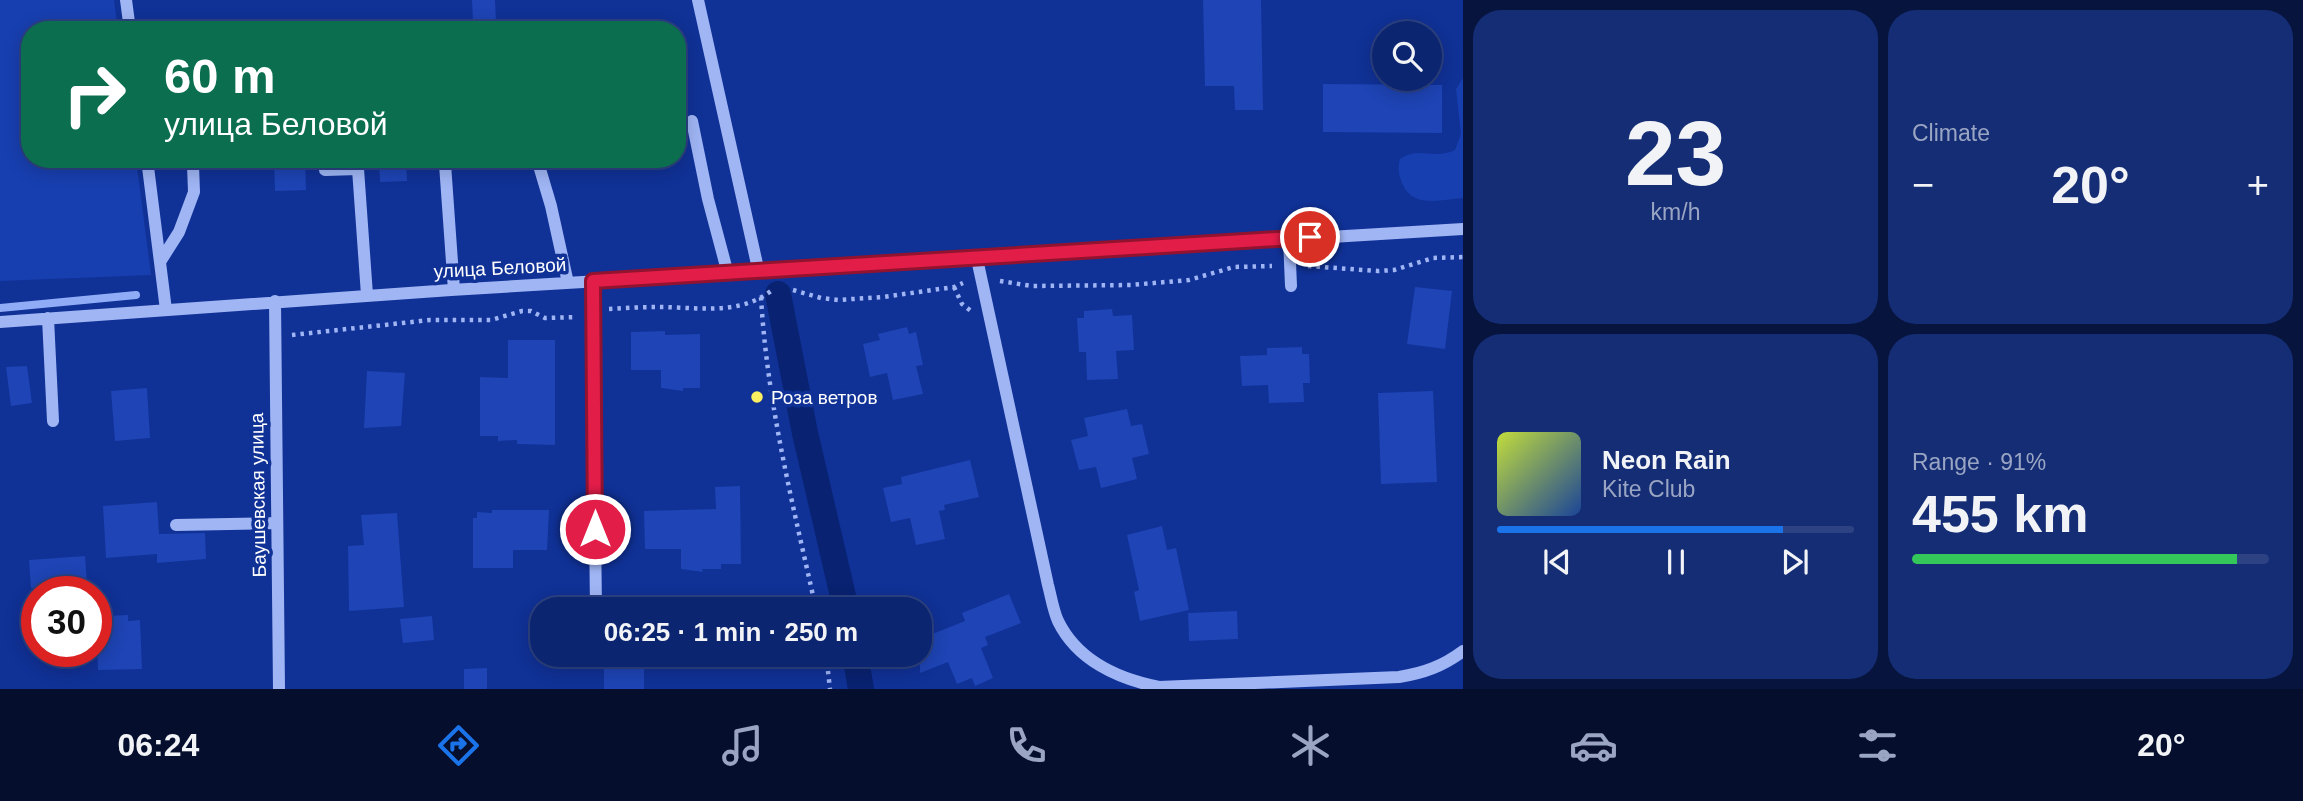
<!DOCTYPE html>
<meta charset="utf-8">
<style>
:root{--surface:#0c2570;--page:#152d75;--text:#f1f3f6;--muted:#9aa5c3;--line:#2c4283;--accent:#1a73e8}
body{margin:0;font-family:Helvetica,sans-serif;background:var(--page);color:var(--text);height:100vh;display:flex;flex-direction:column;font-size:26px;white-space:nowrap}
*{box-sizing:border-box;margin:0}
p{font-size:23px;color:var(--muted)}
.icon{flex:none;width:38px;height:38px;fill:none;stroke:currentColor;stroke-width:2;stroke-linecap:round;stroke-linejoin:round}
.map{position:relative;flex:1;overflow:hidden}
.details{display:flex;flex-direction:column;gap:10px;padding:10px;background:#07143e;width:840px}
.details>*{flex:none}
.top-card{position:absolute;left:21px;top:21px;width:665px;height:147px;border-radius:28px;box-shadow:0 4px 18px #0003,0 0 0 2px var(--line);background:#0b6e4f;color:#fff;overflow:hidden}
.tools{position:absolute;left:1372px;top:21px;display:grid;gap:14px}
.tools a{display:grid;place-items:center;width:70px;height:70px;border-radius:50%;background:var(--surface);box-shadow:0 4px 18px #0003,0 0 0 2px var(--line);font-size:35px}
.speed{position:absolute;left:21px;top:576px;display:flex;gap:14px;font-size:35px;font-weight:700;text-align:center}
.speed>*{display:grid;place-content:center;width:91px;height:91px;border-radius:50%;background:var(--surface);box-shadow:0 4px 18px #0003,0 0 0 2px var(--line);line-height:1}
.speed .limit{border:10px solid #d22;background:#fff;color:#111}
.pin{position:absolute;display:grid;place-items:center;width:60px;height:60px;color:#fff;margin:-30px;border:4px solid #fff;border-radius:50%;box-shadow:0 2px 7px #0007}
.me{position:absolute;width:77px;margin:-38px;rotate:0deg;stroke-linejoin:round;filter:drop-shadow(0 0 5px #0008)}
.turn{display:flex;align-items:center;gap:24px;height:147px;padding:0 28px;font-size:32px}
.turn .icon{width:91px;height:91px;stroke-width:2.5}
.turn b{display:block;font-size:49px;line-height:60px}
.big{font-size:52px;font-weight:700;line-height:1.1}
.details .tile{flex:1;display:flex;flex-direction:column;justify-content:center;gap:10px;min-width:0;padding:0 24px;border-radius:28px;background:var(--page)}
.details .dial{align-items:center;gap:0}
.dial b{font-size:91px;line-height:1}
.song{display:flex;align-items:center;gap:21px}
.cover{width:84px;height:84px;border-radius:10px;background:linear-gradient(135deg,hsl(70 70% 55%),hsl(220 70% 35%))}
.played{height:7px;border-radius:4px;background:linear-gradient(90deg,var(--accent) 80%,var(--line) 80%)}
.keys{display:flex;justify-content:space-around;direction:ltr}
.heat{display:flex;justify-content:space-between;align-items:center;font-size:38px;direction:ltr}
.charge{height:10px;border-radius:5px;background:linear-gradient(90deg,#34c759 91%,var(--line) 0)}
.details .tiles{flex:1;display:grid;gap:10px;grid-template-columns:repeat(2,1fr)}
.trip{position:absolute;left:530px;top:597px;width:402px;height:70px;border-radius:28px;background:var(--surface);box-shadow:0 4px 18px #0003,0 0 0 2px var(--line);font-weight:700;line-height:70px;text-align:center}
.tab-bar{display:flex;height:112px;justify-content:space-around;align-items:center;background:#050f2d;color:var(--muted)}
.tab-bar .icon{width:49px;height:49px}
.tab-bar .active{color:var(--accent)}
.tab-bar b{font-size:32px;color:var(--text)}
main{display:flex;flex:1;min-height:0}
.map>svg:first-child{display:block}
.green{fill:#183fb0}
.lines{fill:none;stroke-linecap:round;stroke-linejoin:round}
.stream{stroke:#91acf7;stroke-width:8}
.canal{stroke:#092271;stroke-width:26}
.building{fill:#1e44b5}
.path{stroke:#9fb5f4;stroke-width:4.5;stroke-dasharray:3.5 5;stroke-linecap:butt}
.minor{stroke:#9fb5f4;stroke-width:12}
.route-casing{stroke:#92132f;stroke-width:18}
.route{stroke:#e11d48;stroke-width:12}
.poi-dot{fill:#fff062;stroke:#103196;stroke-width:2.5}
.labels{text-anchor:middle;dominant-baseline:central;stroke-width:7;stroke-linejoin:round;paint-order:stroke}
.street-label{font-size:19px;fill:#fff;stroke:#103196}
.poi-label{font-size:19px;fill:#fff;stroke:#103196;text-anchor:start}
</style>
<main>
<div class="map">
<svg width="1463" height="689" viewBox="0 0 1463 689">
<rect width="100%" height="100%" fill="#103196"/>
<path class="green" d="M0,0H114L118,30H30V159H136L151,275L0,281Z
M1463,78V198C1439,200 1410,209 1401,180C1398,173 1398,166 1400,159C1419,146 1434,160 1455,150L1461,134L1456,89Z"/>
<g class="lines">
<path class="stream" d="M0,308L136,295"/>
<path class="canal" d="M778,294L805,433L846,609
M855,654L861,689"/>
</g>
<path class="building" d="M472,0H495L496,21L473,22Z
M1203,0H1261L1263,110H1235L1234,86H1205Z
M1323,84L1442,85V133L1323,132Z
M274,159H305L306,190L275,191Z
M379,159H406L407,181L380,182Z
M1415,287L1452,291L1445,349L1407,344Z
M1112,309L1113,316L1132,315L1134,350L1116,351L1118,379L1087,380L1086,352H1079L1077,318H1084V311Z
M907,327L909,334L916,332L923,365L916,366L923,394L893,400L887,373L870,377L863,344L880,340L878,334Z
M665,331V335L700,334V388H683V391L661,388V370H631V332Z
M508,340H555V445L517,444V440L498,441V436H480V377L508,378Z
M1302,347V354H1309L1310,383H1303L1304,402L1269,403L1268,385L1242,386L1240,356L1267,355V348Z
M27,366L32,403L11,406L6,367Z
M367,371L405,373L401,426L364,428Z
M147,388L150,438L115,441L111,391Z
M1433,391L1437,482L1381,484L1378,393Z
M1127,409L1131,426L1142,424L1149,454L1132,458L1137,479L1101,488L1096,467L1079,470L1071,440L1088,436L1084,418Z
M970,460L979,497L944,505L945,510L939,511L945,539L916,545L910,518L891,522L883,488L902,484L901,477Z
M740,486L741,564H721V569H702L703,572L681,569V549H645L644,511L716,509L715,487Z
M157,502L159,534L205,533L206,559L157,563V554L106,558L103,506Z
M492,510H549L547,550H513V568H473V518H477V512L492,513Z
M397,513L404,607L349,611L348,546L364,545L361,515Z
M1162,526L1167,550L1176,548L1189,610L1140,621L1134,592L1139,590L1127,535Z
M85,556L87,583L31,588L29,560Z
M1009,594L1021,623L985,637L988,645L981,648L993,678L975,686L972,678L957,684L948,662L920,673V639L965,621L962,613Z
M1237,611L1238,639L1189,641L1188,613Z
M128,615V621L140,620L142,669L98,670L96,622H108V616Z
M432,616L434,640L403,643L400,619Z
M644,664V689H604V665Z
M487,668V689H464V669Z"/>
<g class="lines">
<path class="path" d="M1308,266L1378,271L1394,270L1433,258L1463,257
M1000,281L1032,286L1131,285L1189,280L1234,267L1272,266
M954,287L962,304L971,311
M793,290L821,298L838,300L883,297L954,287L963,283
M761,297C767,403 793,505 816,609
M609,309C625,308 642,307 658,307C696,307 738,316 771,291
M292,335L430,320H491L522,311H531L545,318L577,317
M826,654L830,689"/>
<path class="minor" d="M126,0L130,30
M698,0L759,273
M692,121L708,199L728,274
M147,159L166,310
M537,159L551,206L568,283
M445,164L454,290
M325,170L358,169L367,295
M1289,238L1291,286
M977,259L1048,585C1051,596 1053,610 1058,621C1077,660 1118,679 1159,687L1399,677C1424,673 1443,666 1463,651
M160,262L179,232L194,192L193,165
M592,281L596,609
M275,301L279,689
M48,318L53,421
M0,322L451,290L1463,229
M176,525L277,523"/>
</g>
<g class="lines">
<g class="route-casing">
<path id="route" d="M595,529L593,281L1310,237"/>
</g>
<use href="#route" class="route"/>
</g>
<circle class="poi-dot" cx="757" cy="397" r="7"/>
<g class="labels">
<g class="street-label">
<text transform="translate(500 268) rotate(-3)">улица Беловой</text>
<text transform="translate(258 495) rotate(-91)">Баушевская улица</text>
</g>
<g class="poi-label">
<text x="771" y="397">Роза ветров</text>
</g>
</g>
</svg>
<div class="tools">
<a><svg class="icon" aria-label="search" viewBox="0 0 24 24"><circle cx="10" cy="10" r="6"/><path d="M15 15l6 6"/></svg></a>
</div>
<div class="speed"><div class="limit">30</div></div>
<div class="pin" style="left:1310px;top:237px;background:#d93025"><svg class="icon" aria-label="arrive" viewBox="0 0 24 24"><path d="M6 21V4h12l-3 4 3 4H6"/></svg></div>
<svg class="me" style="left:595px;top:529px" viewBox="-20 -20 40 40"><circle r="17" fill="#e11d48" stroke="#fff" stroke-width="3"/><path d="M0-11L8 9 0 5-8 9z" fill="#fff"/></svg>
<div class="trip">06:25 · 1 min · 250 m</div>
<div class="top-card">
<div class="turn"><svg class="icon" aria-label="right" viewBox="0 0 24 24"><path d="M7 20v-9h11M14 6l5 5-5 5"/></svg><div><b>60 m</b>улица Беловой</div></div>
</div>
</div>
<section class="details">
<div class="tiles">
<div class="tile dial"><b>23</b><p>km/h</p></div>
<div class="tile"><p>Climate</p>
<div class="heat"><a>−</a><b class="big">20°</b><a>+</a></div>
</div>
<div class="tile">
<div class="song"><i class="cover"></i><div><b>Neon Rain</b><p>Kite Club</p></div></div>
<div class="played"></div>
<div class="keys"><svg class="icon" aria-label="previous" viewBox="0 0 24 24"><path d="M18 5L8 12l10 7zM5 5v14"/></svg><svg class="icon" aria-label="pause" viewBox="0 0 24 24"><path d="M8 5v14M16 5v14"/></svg><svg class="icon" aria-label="next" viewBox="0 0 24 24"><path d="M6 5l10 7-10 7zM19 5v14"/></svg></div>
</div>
<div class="tile"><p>Range · 91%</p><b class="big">455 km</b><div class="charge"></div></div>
</div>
</section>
</main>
<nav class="tab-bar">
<b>06:24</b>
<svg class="icon active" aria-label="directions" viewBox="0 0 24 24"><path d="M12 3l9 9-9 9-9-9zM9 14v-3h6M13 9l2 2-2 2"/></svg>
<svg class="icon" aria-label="music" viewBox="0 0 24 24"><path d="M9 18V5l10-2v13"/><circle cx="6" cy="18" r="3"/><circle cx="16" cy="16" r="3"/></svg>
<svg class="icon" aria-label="phone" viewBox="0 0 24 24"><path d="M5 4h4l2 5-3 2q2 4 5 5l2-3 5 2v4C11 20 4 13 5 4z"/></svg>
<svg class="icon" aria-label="climate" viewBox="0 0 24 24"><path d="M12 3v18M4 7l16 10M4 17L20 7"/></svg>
<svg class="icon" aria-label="car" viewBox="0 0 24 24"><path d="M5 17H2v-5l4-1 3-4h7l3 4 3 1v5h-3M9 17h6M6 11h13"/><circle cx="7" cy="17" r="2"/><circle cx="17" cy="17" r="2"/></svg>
<svg class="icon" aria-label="filters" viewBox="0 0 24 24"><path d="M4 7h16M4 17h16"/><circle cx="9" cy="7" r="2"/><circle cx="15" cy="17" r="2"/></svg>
<b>20°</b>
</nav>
